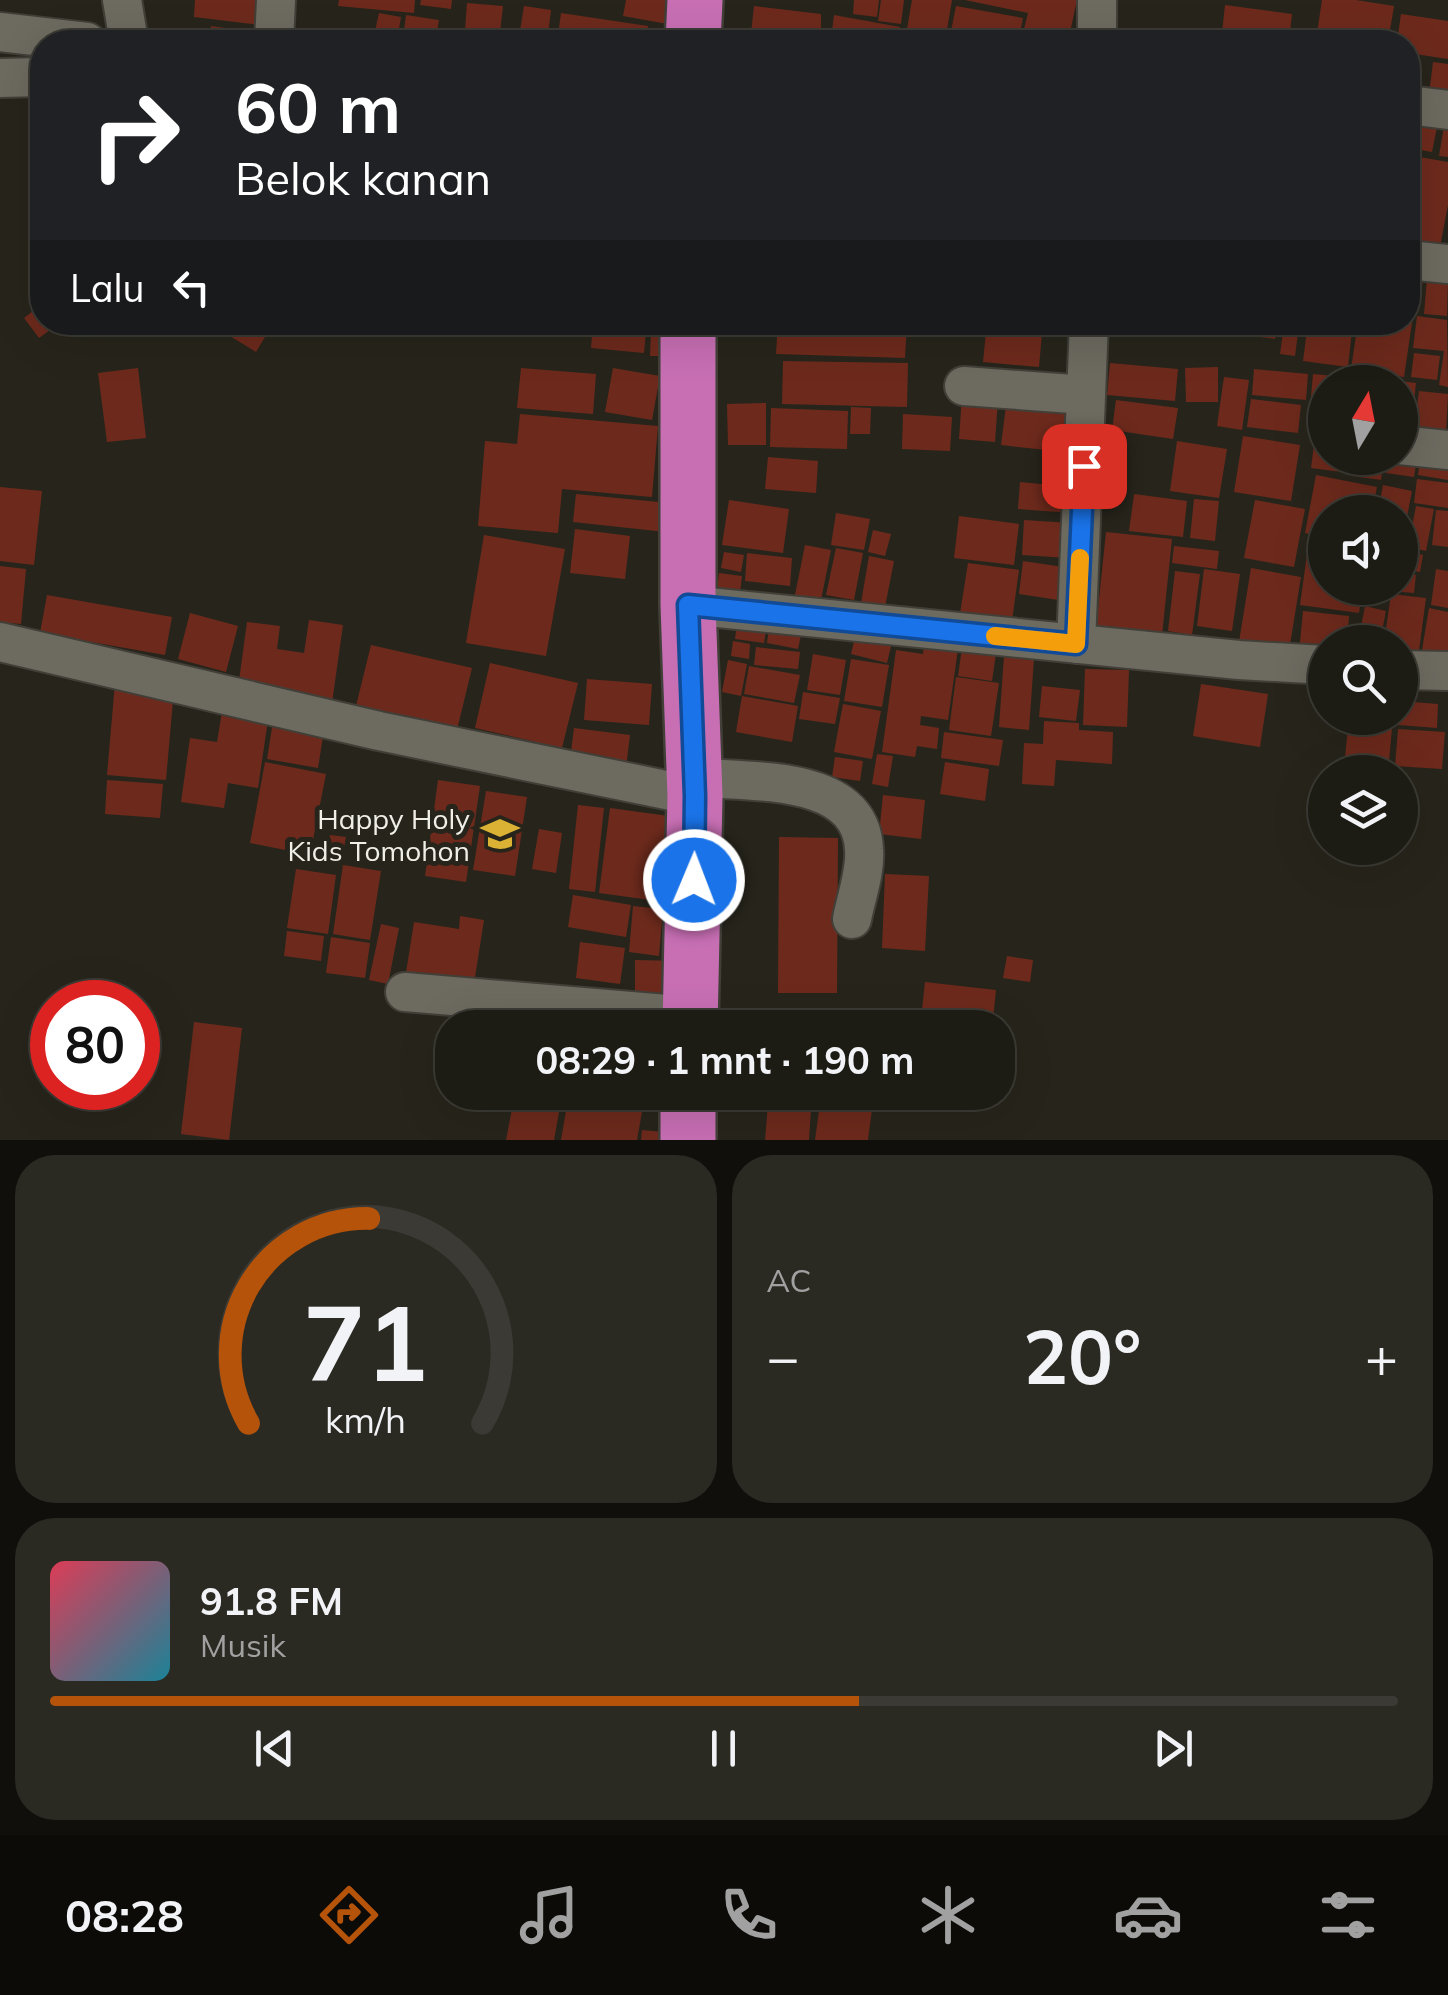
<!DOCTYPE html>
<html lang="id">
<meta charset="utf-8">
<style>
:root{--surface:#1d1c14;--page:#2a2922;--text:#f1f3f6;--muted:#a0a1a0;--line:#3b3a34;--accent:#b45309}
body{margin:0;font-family:Mulish,sans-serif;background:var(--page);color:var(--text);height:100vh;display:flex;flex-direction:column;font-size:38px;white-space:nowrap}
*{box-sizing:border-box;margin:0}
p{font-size:32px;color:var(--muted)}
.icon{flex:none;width:55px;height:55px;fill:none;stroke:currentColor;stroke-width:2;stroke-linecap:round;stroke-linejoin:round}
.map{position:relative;height:1140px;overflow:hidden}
.details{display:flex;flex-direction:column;gap:15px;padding:15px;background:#100f0b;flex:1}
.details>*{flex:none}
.top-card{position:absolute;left:30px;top:30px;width:1390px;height:305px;border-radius:40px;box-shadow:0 10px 40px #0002,0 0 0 2px var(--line);background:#202124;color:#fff;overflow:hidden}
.needle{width:65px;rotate:10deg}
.controls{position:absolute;left:1308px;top:365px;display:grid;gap:20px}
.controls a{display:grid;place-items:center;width:110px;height:110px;border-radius:50%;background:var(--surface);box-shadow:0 10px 40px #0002,0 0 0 2px var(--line);font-size:50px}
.speed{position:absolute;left:30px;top:980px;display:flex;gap:20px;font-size:50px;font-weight:700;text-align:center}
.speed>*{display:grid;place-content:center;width:130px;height:130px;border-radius:50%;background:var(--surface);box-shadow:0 10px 40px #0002,0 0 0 2px var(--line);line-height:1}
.speed .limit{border:15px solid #d22;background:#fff;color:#111}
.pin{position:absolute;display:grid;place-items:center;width:85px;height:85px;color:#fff;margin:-42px;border-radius:20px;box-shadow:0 5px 15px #0006}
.me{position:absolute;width:110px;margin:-55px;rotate:1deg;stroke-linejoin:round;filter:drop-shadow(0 0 8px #0008)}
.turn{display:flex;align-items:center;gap:35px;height:210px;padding:0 40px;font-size:45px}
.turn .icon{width:130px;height:130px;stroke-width:2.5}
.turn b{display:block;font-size:70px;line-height:85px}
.then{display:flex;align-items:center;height:95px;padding:0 40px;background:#0003;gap:20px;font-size:38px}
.big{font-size:75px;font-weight:700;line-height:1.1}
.details .tile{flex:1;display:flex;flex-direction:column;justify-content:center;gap:15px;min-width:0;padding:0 35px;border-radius:40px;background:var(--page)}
.details .dial{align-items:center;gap:0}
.dial svg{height:260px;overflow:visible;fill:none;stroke:var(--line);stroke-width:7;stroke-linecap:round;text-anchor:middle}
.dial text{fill:var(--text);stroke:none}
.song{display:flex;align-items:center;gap:30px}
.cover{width:120px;height:120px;border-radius:15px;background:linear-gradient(135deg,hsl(350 70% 55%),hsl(190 70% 35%))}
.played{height:10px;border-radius:5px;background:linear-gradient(90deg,var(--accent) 60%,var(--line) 60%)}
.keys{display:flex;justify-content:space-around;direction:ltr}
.heat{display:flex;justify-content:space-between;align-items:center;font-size:55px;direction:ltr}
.details .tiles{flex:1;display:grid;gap:15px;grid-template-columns:1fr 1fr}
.tile:last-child{grid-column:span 2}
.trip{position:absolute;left:435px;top:1010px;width:580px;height:100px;border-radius:40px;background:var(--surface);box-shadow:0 10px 40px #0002,0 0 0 2px var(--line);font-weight:700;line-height:100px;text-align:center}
.tabs{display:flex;height:160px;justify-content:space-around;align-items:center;background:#0c0b08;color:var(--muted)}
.tabs .icon{width:70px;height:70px}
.tabs .active{color:var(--accent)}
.tabs b{font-size:45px;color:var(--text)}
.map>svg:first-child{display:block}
.building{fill:#6d2a1c}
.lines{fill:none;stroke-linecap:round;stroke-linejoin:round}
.minor-casing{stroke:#413f38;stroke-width:42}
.highway-casing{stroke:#413f38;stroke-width:60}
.minor{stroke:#6d6b60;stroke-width:38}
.highway{stroke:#c86fb4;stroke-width:55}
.route-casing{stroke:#114b97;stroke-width:25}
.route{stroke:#1a73e8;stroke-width:18}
.slow{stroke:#f59e0b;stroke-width:18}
.labels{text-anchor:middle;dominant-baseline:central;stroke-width:10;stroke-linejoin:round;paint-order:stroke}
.poi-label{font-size:28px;fill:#efeee7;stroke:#27251b;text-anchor:end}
</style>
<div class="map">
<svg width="1448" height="1140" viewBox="0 0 1448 1140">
<rect width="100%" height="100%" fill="#27251b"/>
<path class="building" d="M195,0H271L268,26L194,17Z
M339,0H415L414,13L338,6Z
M421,0H452L451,9L420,5Z
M626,0H677L673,25L623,16Z
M854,0H879L877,17L853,14Z
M881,0H904L901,24L878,21Z
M912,0H952L946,36L907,29Z
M965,0H1077L1068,42L1023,33L1028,13Z
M1322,0H1356L1394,6L1388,42L1317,33Z
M467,3L503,6L500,33L465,30Z
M1225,5L1292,14L1289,42H1221Z
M524,6L551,10L548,35L520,31Z
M754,6L821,14V32L836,39L835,42H750Z
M956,6L1023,18L1018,42L951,31Z
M379,13L401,17L398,35L375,31Z
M561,13L648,26L646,42H557Z
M1401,14L1448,21V59L1408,53V42H1397Z
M406,15L439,20L435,42L403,39Z
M834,15L900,27L897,42L832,31Z
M211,26L255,32L254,42L209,41Z
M329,33L385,40V42H327Z
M907,33L941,38V42H906Z
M1433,62L1448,64V106L1428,103Z
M1408,111L1439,117L1432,152L1408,148Z
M1446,114H1448V157L1439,156Z
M1408,155L1448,162V205L1439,252L1408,246Z
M1408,270L1424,273L1418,312L1408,310Z
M1427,278L1448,280L1447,316L1424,314Z
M42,304V322H61L39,338L24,318Z
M1408,316H1413L1404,377L1351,369L1358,322H1408Z
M1417,316L1447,320L1448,387L1439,385L1444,351L1413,348Z
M207,322H274L256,352Z
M593,322H647L644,353L591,348Z
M778,322H907L905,358L776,354Z
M987,322H1043L1039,367L983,362Z
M1184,322H1215V328L1184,327Z
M1253,322H1277L1275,339L1252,336Z
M1308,322H1353L1348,367L1303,361Z
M651,329L668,330L667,356H650Z
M1283,332L1298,334L1295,356L1280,354Z
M1414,353L1440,356L1437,380L1411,377Z
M783,361L908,363L907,407L782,404Z
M1110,363L1178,369L1175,401L1107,395Z
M1218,367V402H1186L1185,368Z
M138,368L146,438L107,442L98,373Z
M521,368L596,374L593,414L517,408Z
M613,368L660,376L652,420L605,412Z
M1254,369L1308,374L1306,400L1252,395Z
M1313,374L1379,380V382H1325V433L1308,431Z
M1224,377L1249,380L1242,430L1217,426Z
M1400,381L1416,383L1410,440L1400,439Z
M1419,391L1448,394L1446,434L1414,430Z
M962,396L998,399L995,442L959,439Z
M1251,399L1301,405L1298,433L1247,427Z
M1116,400L1178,408L1173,439L1112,430Z
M766,403V445H728L727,404Z
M1006,406L1078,415L1073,453L1001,445Z
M851,407L871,408L870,434H850Z
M771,408L848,411L847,449L770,447Z
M520,414L658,426L652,497L562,489L558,533L478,526L485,441L517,444Z
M903,414L952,417L950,451L902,449Z
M1243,436L1300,445L1291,501L1234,492Z
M1315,437L1325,438V458H1351L1349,473L1311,468Z
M1177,441L1227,449L1219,498L1170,491Z
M1421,452L1448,457V480L1418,475Z
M1418,453L1414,477L1386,473L1388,458Z
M768,457L818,461L816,493L765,489Z
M1355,458H1384L1381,480L1352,476Z
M1316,475L1377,487L1372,512H1325V537L1305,533Z
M1417,479L1448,483V508L1414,503Z
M1020,482L1072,487L1070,513L1018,509Z
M1383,485L1412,491L1402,543L1400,512H1378Z
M0,487L42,491L34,565L0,561Z
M576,494L669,503L666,532L573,522Z
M1134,494L1187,501L1183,537L1129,531Z
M1194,499L1219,501L1215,541L1190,538Z
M729,500L789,509L783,553L722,545Z
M1255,500L1305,509L1294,567L1244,558Z
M1416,506L1434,509L1426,551L1408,547Z
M1436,510L1448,511V547L1432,545Z
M836,513L870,519L864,550L831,545Z
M959,516L1019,524L1014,565L954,558Z
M1024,520L1071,523L1069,558L1022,555Z
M575,529L630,536L625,579L570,573Z
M873,530L891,534L885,556L868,552Z
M1106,532L1172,539L1161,645L1095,638Z
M484,535L565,549L546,656L466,643Z
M805,545L831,550L819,610L793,605Z
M1174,546L1219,551L1217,569L1172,563Z
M836,548L863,553L854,600L826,595Z
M1400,551L1423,555L1420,572L1400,569Z
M724,552L744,555L741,572L721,568Z
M747,553L792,558L790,586L745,581Z
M1307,554L1325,557V588H1363L1359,613L1300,605Z
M869,556L894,561L885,607L861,603Z
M1023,561L1070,568L1065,601L1019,594Z
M968,563L1019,570L1011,628L959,620Z
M0,566L26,569L21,624L0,622Z
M1251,568L1301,577L1288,657L1238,648Z
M1204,569L1240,574L1232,631L1197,626Z
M1436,569L1448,571V608L1431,605Z
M1175,571L1200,574L1192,635L1168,631Z
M719,573L742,576L739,601L716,598Z
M1400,573L1416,575L1414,593L1390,591V588H1400Z
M1391,594L1426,598L1418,658L1400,656V642H1384Z
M47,595L172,617L165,655L40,633Z
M1365,606L1386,611L1380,642H1358Z
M1429,608L1448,612V661L1421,656Z
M1303,611L1349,616L1347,642H1325V656L1299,653Z
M190,613L238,626L226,672L178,659Z
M309,620L343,625L332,703L238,688L247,622L280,626L277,649L304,653Z
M737,625L766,630L764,643L735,639Z
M769,629L801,635L798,649L767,643Z
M857,629L893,638L887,663L851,654Z
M733,641L750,644L749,659L731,656Z
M924,644L958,649L948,720L921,716L920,725L939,728L937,749L917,746L915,757L882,752L896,650L923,654Z
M371,645L472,668L456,734L355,710Z
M756,647L800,652L798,669L754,665Z
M962,648L996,653L992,681L958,676Z
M813,654L846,660L840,695L807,690Z
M1004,656L1034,658L1029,730L999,727Z
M851,659L889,665L882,707L844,701Z
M728,660L747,664L741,696L722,692Z
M490,663L578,683L562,748L475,728Z
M749,666L800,675L794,703L744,694Z
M1085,669L1129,670L1127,727L1083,725Z
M956,677L999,683L991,736L949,730Z
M587,679L652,684L649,725L584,720Z
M115,683L174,689L166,780L107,775Z
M1201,684L1268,694L1260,747L1193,736Z
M1042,686L1080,690L1076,721L1039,717Z
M803,692L840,698L835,724L799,719Z
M742,696L798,706L792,742L736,732Z
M1400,701L1438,704L1437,728L1398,725Z
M843,704L881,711L872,759L834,752Z
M223,706L269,713L258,788L228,783L224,808L181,802L190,738L217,742Z
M274,715L325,724L318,768L267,759Z
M1349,718H1393L1389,761L1345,757Z
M1044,721L1079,723V730L1113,732L1112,764L1056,760L1054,786L1022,784L1024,743L1043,744Z
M574,728L630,735L626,768L570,760Z
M1398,729L1445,732L1442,769L1395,766Z
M944,732L1003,740L999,766L941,758Z
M877,754L893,756L888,787L872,784Z
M835,757L863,761L860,781L832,777Z
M265,762L326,774L310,855L250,843Z
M945,762L989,769L985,801L940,794Z
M107,780L163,784L160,818L105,814Z
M438,780L480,786L466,882L425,876Z
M486,791L527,797L515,876L473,870Z
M883,795L925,800L921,839L879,834Z
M578,805L604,808L595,892L569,889Z
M610,808L676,817L665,902L599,893Z
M539,829L562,833L556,873L532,869Z
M330,835L346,837L341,865L325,862Z
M779,837L838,838L837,993H778Z
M343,865L381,871L370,940L333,934Z
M296,869L336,875L328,934L287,928Z
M885,874L929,876L925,951L882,948Z
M573,895L631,905L626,937L568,927Z
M633,906L663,909L659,956L629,952Z
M460,916L484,920L473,990L405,979L414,922L459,929Z
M381,924L399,928L388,984L369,980Z
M287,931L324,936L321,961L284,956Z
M331,937L370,943L365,978L326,973Z
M580,942L625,948L620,984L576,978Z
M1007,956L1033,960L1030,982L1003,978Z
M635,960L680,961L679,994L635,992Z
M925,982L996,990L992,1028H920Z
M194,1022L242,1028L229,1140L181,1134Z
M580,1092H653L652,1105L579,1096Z
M769,1092L812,1094L809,1140H765Z
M515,1093L561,1101L554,1140H506Z
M568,1099L642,1112L637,1140H561Z
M820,1103L872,1109L868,1140H815Z
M642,1130L675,1133L674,1140H641Z"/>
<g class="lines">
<g class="minor-casing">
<path id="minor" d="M122,0L129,42
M0,32L87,42
M274,42L276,0
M1097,42V0
M0,78L42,77
M1408,105L1448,110
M1408,260L1448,264
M964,386L1086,395
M1400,445L1448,450
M688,605L1239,660L1325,665
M0,642L379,731L695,796
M1076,644L1089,322
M1400,670L1448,671
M694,777C750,783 860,773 864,849C866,871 856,898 852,919
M405,992L690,1016"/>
</g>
<g class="highway-casing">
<path id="highway" d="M693,42L695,0
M688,322V605L695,796L690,1028
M688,1140V1092"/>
</g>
<use href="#minor" class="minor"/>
<use href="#highway" class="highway"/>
</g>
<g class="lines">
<g class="route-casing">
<path id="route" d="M694,880L695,796L688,605L1076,644L1084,466"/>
</g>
<use href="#route" class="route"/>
<path class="slow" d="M995,636L1076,644L1080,558"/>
</g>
<defs>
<g id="school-bare" transform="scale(3)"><path d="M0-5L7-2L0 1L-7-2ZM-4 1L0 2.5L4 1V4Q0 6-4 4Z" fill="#dbb233" stroke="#27251b" stroke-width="2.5" paint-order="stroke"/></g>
</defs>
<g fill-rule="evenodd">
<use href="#school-bare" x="500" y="834"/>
</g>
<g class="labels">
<g class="poi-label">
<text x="470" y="818">Happy Holy<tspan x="470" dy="32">Kids Tomohon</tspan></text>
</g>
</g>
</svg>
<div class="controls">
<a><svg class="needle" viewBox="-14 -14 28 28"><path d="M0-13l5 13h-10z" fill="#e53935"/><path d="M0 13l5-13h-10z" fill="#a0a1a0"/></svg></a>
<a><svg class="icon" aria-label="sound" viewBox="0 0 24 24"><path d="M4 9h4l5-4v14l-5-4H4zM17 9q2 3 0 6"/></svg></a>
<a><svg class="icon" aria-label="search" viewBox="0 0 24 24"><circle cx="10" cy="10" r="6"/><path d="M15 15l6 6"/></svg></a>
<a><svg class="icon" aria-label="layers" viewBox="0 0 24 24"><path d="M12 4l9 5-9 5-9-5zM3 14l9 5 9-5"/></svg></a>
</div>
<div class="speed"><div class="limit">80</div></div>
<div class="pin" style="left:1084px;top:466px;background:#d93025"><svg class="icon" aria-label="arrive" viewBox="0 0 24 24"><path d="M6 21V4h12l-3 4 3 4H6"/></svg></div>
<svg class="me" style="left:694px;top:880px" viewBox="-20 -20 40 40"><circle r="17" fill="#1a73e8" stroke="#fff" stroke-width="3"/><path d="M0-11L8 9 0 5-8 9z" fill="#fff"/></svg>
<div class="trip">08:29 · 1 mnt · 190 m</div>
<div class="top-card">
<div class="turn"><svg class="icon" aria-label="right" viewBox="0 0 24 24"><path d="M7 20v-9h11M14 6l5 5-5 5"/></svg><div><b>60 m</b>Belok kanan</div></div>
<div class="then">Lalu<svg class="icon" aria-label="left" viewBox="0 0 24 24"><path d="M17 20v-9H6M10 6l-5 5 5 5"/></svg></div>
</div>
</div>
<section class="details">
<div class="tiles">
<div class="tile dial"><svg viewBox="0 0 100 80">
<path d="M14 69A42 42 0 1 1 86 69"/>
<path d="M14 69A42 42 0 0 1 51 6" stroke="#b45309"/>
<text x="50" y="56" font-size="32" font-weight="700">71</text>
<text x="50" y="72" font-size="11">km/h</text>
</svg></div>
<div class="tile"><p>AC</p>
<div class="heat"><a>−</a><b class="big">20°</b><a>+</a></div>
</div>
<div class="tile">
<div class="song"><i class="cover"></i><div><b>91.8 FM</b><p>Musik</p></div></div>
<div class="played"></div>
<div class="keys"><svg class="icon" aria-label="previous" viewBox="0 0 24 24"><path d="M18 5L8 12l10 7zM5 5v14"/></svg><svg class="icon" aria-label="pause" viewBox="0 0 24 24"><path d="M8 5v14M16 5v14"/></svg><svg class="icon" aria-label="next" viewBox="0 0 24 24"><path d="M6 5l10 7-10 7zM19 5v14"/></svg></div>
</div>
</div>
</section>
<nav class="tabs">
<b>08:28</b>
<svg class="icon active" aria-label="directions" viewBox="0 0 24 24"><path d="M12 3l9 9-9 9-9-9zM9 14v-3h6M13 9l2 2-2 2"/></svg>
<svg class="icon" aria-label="music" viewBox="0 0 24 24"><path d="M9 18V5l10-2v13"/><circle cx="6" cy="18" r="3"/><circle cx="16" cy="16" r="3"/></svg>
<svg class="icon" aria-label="phone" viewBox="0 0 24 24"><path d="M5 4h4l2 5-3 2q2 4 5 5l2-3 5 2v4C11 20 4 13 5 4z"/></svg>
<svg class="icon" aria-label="climate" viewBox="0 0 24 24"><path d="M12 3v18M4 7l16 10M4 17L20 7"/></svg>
<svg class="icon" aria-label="car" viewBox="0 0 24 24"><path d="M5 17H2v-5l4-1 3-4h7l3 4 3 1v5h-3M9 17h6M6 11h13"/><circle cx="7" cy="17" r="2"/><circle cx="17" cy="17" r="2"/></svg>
<svg class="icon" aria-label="filters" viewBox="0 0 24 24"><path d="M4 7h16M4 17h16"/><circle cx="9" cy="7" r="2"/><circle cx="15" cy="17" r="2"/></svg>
</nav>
